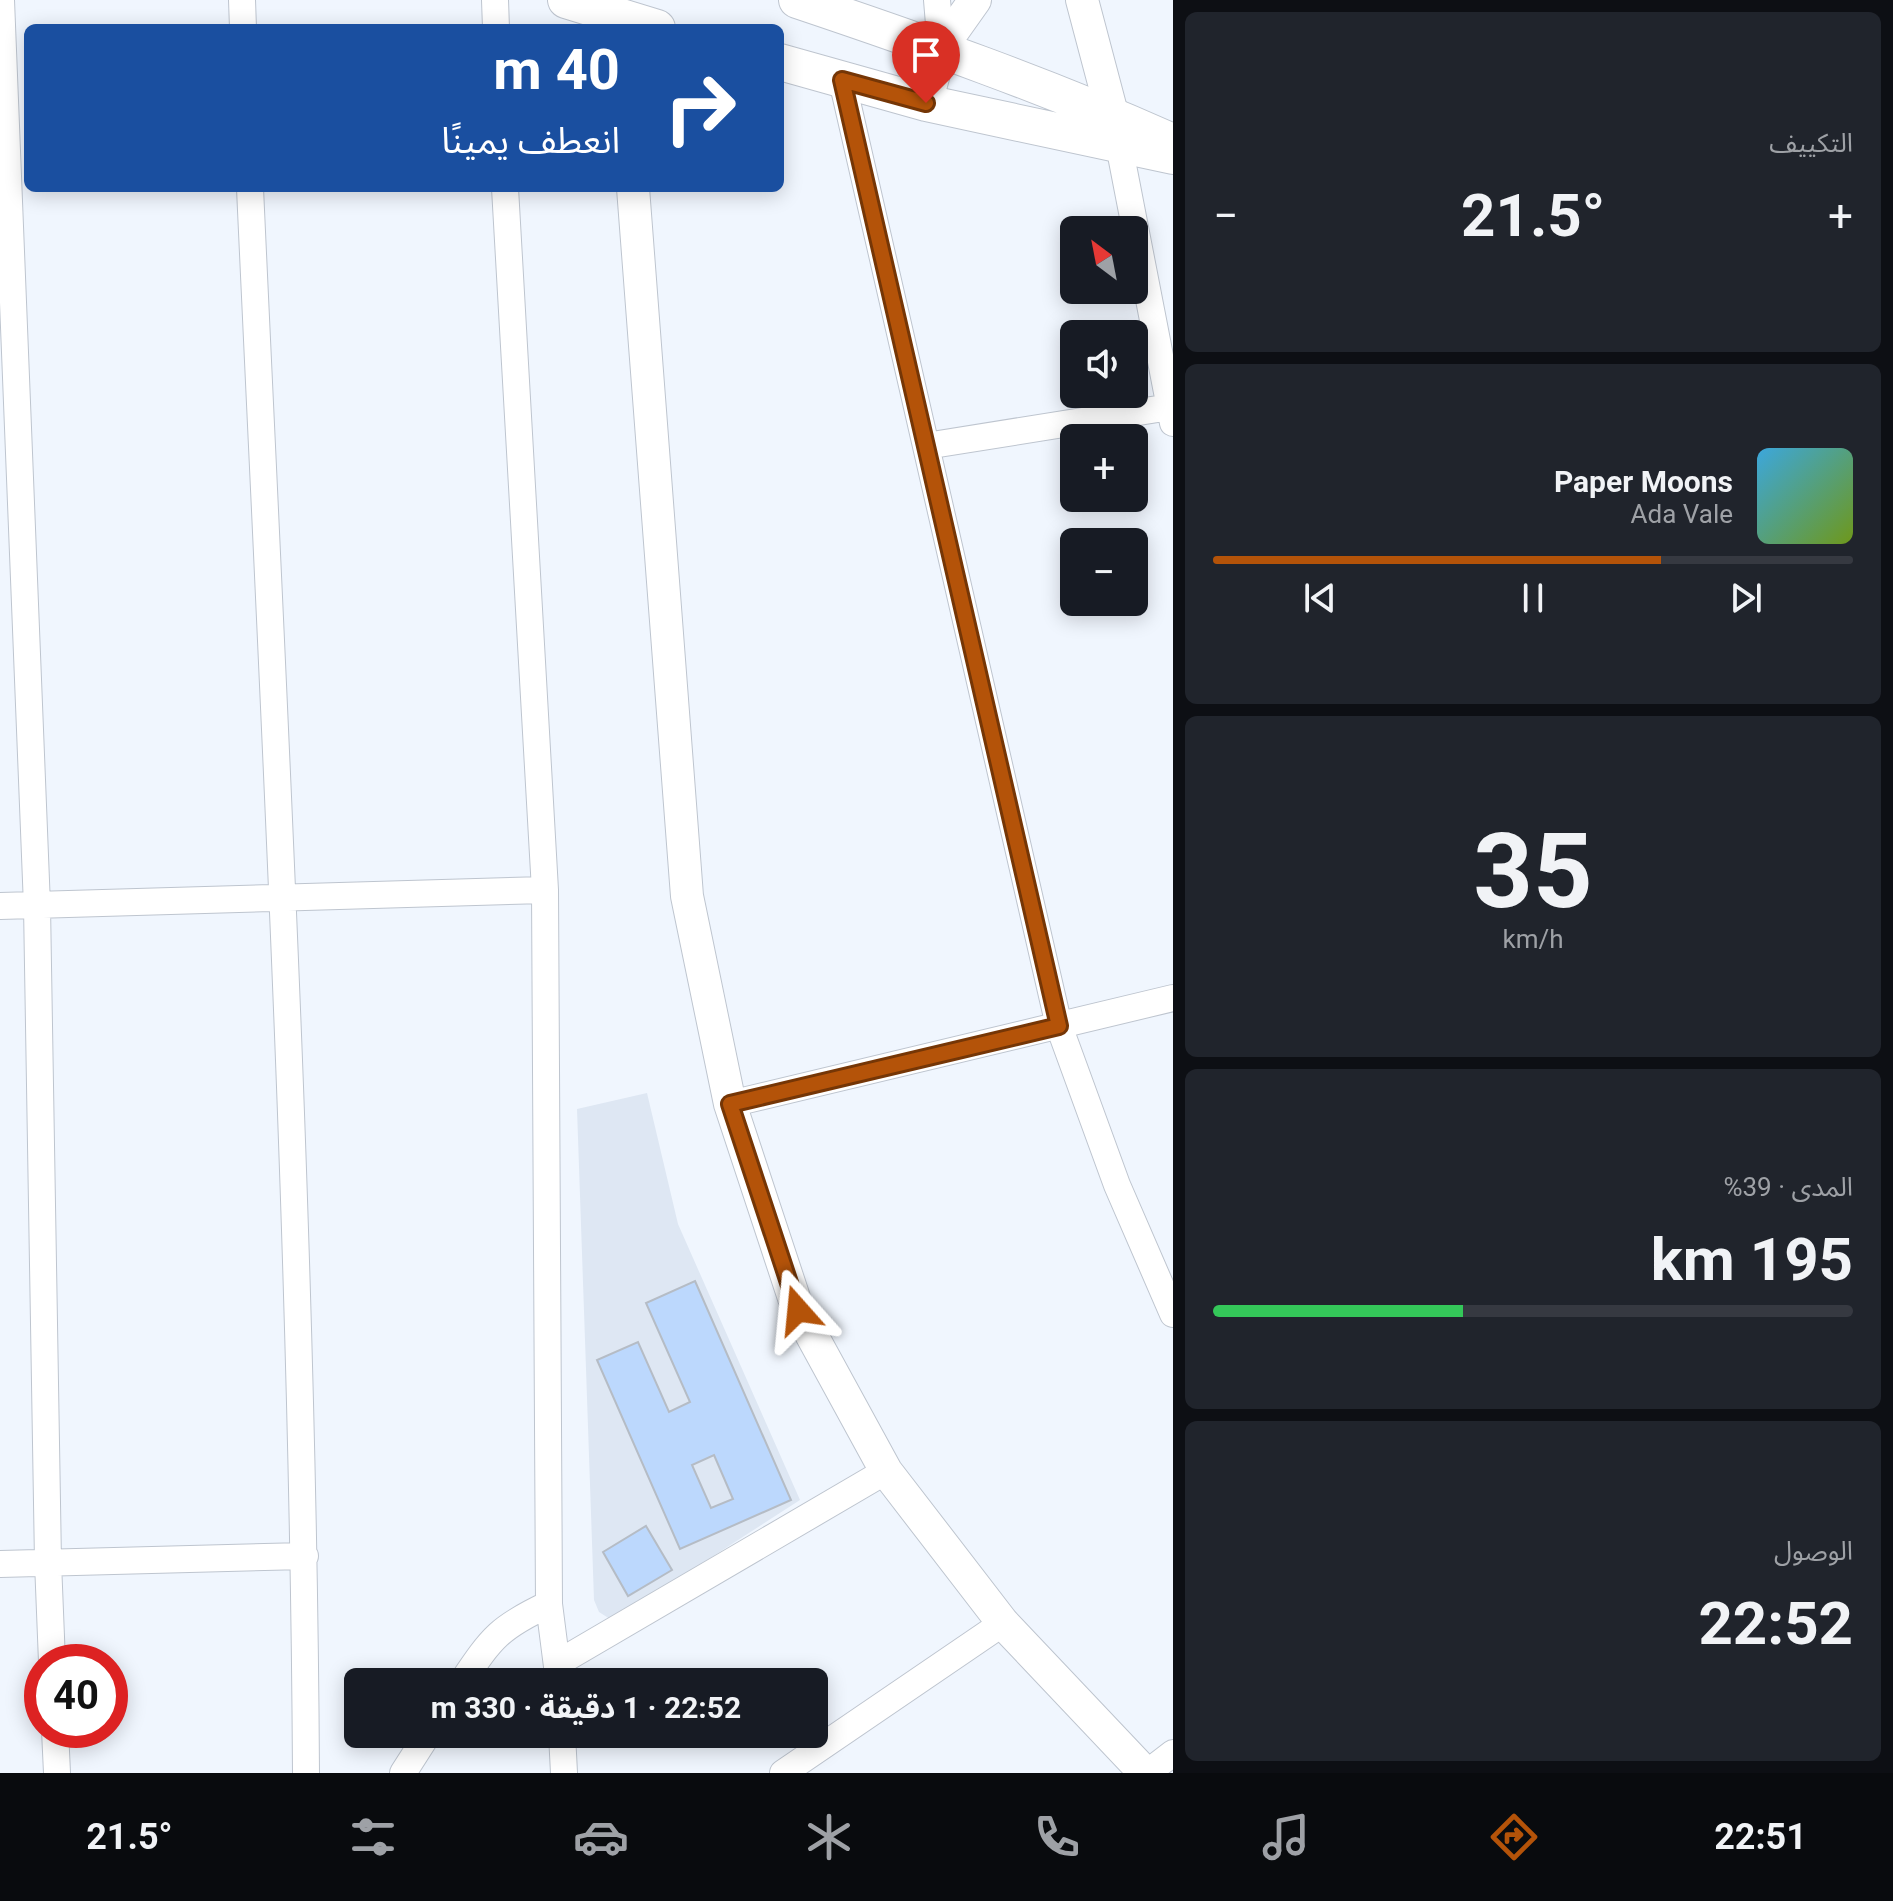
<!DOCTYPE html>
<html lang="ar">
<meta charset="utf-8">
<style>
:root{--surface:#171b24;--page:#20242c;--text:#f1f3f6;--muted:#9ea1a6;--line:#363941;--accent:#b45309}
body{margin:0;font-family:Roboto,"Noto Sans Arabic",sans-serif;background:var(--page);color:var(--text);direction:rtl;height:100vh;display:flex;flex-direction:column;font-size:30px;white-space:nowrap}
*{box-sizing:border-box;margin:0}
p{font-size:26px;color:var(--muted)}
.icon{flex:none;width:44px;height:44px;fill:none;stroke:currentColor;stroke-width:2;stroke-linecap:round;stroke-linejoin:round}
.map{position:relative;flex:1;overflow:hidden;direction:ltr}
.drawer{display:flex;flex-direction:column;gap:12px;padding:12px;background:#0d0f14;width:720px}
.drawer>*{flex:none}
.guide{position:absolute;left:24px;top:24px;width:760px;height:168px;border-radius:12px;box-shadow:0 4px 20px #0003;direction:rtl;background:#1a4fa0;color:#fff;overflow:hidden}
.needle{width:52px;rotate:328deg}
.fabs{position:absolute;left:1060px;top:216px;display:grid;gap:16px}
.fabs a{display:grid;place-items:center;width:88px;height:88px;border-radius:12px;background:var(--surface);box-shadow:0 4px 20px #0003;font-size:40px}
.speed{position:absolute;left:24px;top:1644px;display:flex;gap:16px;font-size:40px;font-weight:700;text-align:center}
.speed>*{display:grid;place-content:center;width:104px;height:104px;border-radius:50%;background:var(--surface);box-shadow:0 4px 20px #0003;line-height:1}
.speed .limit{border:12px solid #d22;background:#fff;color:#111}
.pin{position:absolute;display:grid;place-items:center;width:68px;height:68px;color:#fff;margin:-82px -34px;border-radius:50% 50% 50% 0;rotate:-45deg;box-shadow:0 0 8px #0007}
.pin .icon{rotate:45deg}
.me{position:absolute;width:88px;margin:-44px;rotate:342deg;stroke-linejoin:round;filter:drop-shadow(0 0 6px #0008)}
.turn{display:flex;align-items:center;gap:28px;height:168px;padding:0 32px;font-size:36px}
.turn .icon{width:104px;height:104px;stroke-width:2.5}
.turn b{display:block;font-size:56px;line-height:68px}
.big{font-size:60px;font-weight:700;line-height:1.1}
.drawer .card{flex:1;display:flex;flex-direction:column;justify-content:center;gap:12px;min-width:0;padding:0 28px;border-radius:12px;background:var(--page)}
.drawer .dial{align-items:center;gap:0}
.dial b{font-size:104px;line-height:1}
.song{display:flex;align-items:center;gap:24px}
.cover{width:96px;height:96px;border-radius:12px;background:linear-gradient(135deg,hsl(200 70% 55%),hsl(80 70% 35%))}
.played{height:8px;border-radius:4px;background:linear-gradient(90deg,var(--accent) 70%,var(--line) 70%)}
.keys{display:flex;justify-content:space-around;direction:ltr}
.heat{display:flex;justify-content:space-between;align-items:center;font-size:44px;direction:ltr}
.charge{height:12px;border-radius:6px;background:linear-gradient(90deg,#34c759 39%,var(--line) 0)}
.trip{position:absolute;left:344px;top:1668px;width:484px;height:80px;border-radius:12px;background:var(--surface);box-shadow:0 4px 20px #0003;font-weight:700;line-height:80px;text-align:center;direction:rtl}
.dock{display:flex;height:128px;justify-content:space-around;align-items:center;background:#090b0e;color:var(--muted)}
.dock .icon{width:56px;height:56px}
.dock .active{color:var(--accent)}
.dock b{font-size:36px;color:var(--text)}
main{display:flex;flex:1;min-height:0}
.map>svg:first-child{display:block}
.built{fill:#dee7f3}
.building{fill:#bcd8fd;stroke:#b5bcc5;stroke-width:2;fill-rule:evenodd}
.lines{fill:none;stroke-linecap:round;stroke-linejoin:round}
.minor-casing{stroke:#bec5cf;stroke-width:28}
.tertiary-casing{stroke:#bec5cf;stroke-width:34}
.secondary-casing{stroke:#bec5cf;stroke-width:38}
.minor{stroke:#fff;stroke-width:26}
.tertiary{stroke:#fff;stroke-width:32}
.secondary{stroke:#fff;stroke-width:36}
.route-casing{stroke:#753606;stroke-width:20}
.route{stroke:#b45309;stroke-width:14}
</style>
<main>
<section class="drawer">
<div class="card"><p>التكييف</p>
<div class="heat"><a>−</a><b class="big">21.5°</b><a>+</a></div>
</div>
<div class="card">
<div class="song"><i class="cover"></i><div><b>Paper Moons</b><p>Ada Vale</p></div></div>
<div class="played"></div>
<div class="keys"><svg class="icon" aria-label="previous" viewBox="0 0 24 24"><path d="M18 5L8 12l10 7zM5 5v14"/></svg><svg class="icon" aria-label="pause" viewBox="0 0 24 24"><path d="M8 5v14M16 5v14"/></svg><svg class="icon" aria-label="next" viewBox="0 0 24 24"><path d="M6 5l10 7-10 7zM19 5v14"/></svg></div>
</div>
<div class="card dial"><b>35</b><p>km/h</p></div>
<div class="card"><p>المدى · 39%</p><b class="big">195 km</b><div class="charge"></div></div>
<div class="card"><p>الوصول</p><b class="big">22:52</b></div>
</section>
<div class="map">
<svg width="1173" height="1773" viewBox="0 0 1173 1773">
<rect width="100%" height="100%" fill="#f0f6fe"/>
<path class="built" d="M647,1093L678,1224L800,1500L622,1615L610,1619L599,1612L594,1600L577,1109Z"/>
<path class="building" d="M695,1281L791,1500L680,1549L597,1360L638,1342L669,1412L690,1402L646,1303ZM714,1455L733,1499L711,1508L692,1465Z
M646,1526L672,1570L628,1596L603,1552Z"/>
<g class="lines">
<g class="minor-casing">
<path id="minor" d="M1,0L37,906L48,1562L52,1662
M242,0L243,28
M495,0L496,28
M937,0L941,48
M842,80L1059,1026L1117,1185L1173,1314
M1119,145L1173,423
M250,188C274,716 303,1244 306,1773
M505,188L545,890L549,1604L559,1682
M926,446L1170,407
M0,906L545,890
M730,1104L1173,998
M0,1564L305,1556
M558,1663L886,1471
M462,1682C492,1637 500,1627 549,1604
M55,1730L57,1773
M562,1734L564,1773
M403,1773L428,1734
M783,1773L1003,1623
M1147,1773L1173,1753"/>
</g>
<g class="tertiary-casing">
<path id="tertiary" d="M1082,0L1118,136
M926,103L941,48L975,0
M633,188L687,896L730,1104L798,1310L886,1471L1003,1623L1145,1773"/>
</g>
<g class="secondary-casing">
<path id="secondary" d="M566,0L657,28
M797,0C922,42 1047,86 1168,140
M780,62L926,103L1173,156"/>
</g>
<use href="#minor" class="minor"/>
<use href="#tertiary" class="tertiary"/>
<use href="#secondary" class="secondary"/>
</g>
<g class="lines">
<g class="route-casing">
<path id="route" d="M798,1310L730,1104L1059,1026L842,80L926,103"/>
</g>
<use href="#route" class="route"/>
</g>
</svg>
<div class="fabs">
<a><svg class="needle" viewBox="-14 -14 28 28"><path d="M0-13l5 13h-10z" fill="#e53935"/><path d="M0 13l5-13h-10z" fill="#9ea1a6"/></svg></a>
<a><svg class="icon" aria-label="sound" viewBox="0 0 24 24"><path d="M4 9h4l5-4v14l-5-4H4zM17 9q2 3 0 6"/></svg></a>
<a>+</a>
<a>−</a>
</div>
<div class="speed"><div class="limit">40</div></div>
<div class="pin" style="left:926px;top:103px;background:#d93025"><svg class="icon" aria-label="arrive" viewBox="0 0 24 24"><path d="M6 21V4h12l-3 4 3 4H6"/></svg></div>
<svg class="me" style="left:798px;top:1310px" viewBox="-20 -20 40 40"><path d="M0-17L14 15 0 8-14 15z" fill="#b45309" stroke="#fff" stroke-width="4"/></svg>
<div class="trip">22:52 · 1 دقيقة · 330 m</div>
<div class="guide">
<div class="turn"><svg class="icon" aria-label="right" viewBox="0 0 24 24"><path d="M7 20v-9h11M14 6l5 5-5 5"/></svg><div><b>40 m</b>انعطف يمينًا</div></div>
</div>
</div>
</main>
<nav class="dock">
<b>22:51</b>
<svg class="icon active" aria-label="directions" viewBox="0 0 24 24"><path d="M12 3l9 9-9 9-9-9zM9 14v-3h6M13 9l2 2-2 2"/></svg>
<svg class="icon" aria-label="music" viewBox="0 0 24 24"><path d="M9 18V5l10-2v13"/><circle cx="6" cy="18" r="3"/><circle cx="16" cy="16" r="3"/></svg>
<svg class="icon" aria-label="phone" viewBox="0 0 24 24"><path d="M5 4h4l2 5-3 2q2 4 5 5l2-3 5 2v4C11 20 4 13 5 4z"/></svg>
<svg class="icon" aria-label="climate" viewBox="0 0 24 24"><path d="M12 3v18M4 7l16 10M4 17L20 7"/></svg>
<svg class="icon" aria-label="car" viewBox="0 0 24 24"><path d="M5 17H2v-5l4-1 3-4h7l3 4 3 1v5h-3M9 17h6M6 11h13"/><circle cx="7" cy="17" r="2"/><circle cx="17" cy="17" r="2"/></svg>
<svg class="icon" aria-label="filters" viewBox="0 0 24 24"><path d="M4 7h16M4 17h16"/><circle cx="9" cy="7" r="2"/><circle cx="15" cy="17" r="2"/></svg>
<b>21.5°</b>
</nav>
